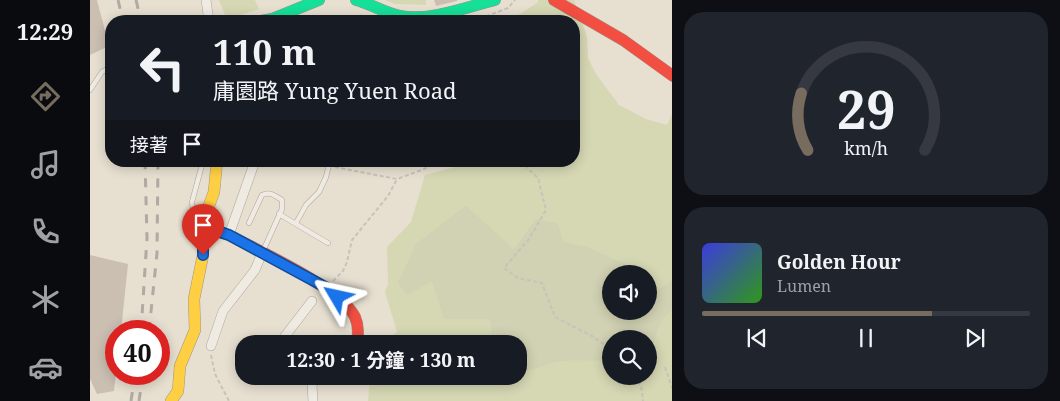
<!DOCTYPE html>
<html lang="zh-TW">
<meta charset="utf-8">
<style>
:root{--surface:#171b24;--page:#20242c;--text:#f1f3f6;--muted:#9ea1a6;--line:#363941;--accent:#786c5e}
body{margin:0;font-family:"Noto Serif","Noto Sans TC",serif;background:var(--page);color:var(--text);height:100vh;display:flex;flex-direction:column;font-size:19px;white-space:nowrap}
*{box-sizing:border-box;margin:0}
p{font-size:16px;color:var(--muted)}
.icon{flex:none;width:28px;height:28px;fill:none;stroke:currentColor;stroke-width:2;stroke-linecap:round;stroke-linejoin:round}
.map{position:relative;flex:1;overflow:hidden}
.drawer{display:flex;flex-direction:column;gap:12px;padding:12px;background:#0d0f14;width:388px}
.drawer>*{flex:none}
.banner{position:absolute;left:15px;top:15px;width:475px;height:152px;border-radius:20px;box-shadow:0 2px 12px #0003;background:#171b24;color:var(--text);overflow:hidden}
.controls{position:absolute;left:512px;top:265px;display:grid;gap:10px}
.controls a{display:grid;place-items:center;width:55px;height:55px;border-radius:50%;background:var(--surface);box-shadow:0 2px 12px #0003;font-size:25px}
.speed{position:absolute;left:15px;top:320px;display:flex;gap:10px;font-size:25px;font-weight:700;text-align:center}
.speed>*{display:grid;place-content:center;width:65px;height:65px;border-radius:50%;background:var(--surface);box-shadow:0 2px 12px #0003;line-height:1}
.speed .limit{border:8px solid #d22;background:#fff;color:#111}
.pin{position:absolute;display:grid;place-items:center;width:42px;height:42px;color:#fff;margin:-51px -21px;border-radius:50% 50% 50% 0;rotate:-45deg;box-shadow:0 0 5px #0007}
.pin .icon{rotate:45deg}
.me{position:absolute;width:55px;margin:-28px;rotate:306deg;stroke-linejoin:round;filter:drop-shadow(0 0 4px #0008)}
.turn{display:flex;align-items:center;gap:18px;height:105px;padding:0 25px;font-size:22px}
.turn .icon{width:65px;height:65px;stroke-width:2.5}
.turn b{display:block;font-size:35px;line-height:42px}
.then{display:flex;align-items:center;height:48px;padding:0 25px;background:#0003;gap:10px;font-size:19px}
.drawer .card{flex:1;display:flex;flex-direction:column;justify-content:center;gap:8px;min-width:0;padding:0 18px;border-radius:20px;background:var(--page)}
.drawer .dial{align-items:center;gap:0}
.dial svg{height:130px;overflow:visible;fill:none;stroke:var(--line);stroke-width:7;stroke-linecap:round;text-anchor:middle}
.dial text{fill:var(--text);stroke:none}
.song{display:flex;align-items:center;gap:15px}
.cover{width:60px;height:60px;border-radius:8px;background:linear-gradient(135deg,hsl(240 70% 55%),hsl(110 70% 35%))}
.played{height:5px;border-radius:2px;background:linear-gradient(90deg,var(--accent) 70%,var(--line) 70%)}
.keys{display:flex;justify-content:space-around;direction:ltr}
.trip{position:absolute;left:145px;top:335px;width:292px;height:50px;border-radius:20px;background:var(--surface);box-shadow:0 2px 12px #0003;font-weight:700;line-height:50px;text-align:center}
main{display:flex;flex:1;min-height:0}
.tabs{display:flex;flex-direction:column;width:90px;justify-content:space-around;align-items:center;background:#090b0e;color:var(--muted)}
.tabs .icon{width:35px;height:35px}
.tabs .on{color:var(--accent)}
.tabs b{font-size:22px;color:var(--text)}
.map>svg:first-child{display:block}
.green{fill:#d6d7b3;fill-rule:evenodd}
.cemetery{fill:#d1d1b3}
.building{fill:#cbbfb2}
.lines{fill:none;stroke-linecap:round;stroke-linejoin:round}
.lane-casing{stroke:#ada599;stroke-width:5.5}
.street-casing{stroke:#ada599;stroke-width:10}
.fast-casing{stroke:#9c958a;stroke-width:12}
.slow-casing{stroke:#9c958a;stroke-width:12}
.jam-casing{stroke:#9c958a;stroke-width:12}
.path{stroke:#c8c2b9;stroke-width:2;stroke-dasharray:4 2.5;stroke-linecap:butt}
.lane{stroke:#efebe3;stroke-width:4.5}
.street{stroke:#efebe3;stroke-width:9}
.fast{stroke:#16e098;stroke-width:11}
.slow{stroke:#ffcf43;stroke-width:11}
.jam{stroke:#f24e42;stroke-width:11}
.rail{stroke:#afaaa2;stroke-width:3;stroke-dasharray:9 9;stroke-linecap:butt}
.route-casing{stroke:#114b97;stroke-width:12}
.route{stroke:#1a73e8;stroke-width:9}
</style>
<main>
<nav class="tabs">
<b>12:29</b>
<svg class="icon on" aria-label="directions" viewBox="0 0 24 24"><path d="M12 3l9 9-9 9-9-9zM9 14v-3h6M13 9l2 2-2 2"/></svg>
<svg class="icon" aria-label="music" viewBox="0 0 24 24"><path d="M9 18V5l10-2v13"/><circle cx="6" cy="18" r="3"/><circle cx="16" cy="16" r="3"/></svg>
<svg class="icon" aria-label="phone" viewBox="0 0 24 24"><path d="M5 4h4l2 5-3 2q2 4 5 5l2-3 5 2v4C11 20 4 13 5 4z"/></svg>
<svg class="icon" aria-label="climate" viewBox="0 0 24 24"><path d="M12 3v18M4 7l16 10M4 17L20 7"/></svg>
<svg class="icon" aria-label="car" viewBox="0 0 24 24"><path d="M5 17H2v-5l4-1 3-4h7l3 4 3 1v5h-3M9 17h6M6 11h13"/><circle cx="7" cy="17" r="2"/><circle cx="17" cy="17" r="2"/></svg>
</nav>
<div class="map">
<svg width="583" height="401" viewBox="0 0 583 401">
<rect width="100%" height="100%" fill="#e7e0d1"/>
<path class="green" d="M129,0H165L169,9L147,16L135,15Z
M295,0H336V5L305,4Z
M448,0H484L497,37L498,58L506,74L529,105L556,119L577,125L582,114V401H278L280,376H429V344H290L307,332L295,292L298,284L297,247L321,222L335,175L387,161L421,166L424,161H484V21H397L415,19L430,14L448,2ZM521,274H559V311H521ZM521,339H559V376H521Z
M269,14L299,21H271Z"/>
<path class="cemetery" d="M376,206L424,249L446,219L468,224L473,242L499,248L542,267L546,274H521V311H559V291L561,294L582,281V310L571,321L559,354V339H521V360C503,362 484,358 466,362C455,364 440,373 429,369V344H403L400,319H354L342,281L317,295L308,283L326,244Z"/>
<path class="building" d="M0,0H7L19,46L0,55Z
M344,0H367V1L346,6Z
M0,255L38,264L31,331H26V374L24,391L7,394L0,379Z"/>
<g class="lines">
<g class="lane-casing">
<path id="lane" d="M0,90L12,72L21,67
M189,214L238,243
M112,221L104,216L102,202L113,161
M159,223L172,195C181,191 185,196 192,200V209L173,251
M206,223L216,205L229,192L236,177L240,161"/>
</g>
<g class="street-casing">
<path id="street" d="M116,0L119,21
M139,235L165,161
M189,344L222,301
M121,346L133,311L165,270L172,253
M223,401L222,385L227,376"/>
</g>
<g class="fast-casing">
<path id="fast" d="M266,0C281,4 295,13 310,16C338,22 377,7 405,0
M171,21L182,19L229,0"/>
</g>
<g class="slow-casing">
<path id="slow" d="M81,401L88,391L90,366L105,330L104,299L113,255V222L124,192L127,161"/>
</g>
<g class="jam-casing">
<path id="jam" d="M464,0L533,40L583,76
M113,222L127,231L139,235C170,252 250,287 265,317C269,326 268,335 267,344"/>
</g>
<path class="path" d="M384,21L418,8L425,0
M430,161L448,178L456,210L439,239L414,268L428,278L452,283L465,317L502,336L521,349
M245,167L307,179L334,169L349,161
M243,281L253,271L257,262L262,240L298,196L307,179
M121,355L125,374L139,401
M575,367L583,391
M544,376L551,385L553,401"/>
<use href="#lane" class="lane"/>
<use href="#street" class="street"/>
<use href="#fast" class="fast"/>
<use href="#slow" class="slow"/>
<use href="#jam" class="jam"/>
<path class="rail" d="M28,0L33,21
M46,0L51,21
M51,331L57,238L55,161
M59,331L67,253L68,161
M41,401L45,374
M49,401L53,374"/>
</g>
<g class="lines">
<g class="route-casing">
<path id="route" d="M113,255V222L127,231L139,235L237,288L247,297"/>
</g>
<use href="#route" class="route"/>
</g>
</svg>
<div class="controls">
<a><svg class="icon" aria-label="sound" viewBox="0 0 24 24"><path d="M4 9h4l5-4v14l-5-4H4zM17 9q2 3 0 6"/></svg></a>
<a><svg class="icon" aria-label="search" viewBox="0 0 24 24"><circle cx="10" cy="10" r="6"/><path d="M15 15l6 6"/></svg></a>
</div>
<div class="speed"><div class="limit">40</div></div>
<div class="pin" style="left:113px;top:255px;background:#d93025"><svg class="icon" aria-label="arrive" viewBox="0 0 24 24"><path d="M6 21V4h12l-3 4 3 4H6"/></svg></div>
<svg class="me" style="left:247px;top:297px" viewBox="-20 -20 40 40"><path d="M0-17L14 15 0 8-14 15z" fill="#1a73e8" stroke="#fff" stroke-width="4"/></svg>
<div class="trip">12:30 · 1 分鐘 · 130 m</div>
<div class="banner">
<div class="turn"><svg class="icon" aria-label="left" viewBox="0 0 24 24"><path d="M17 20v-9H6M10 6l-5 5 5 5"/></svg><div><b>110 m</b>庸園路 Yung Yuen Road</div></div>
<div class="then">接著<svg class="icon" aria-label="arrive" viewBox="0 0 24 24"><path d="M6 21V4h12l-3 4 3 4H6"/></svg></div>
</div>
</div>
<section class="drawer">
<div class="card dial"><svg viewBox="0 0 100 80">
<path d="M14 69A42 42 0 1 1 86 69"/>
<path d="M14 69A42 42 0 0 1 10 34" stroke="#786c5e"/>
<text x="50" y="56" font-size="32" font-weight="700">29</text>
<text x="50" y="72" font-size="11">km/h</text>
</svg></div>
<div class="card">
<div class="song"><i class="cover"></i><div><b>Golden Hour</b><p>Lumen</p></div></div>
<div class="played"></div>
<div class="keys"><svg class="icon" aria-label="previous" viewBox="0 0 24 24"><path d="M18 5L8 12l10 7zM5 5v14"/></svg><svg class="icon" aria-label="pause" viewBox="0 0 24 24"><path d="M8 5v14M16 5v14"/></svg><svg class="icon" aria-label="next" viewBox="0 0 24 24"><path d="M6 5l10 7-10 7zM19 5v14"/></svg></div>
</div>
</section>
</main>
